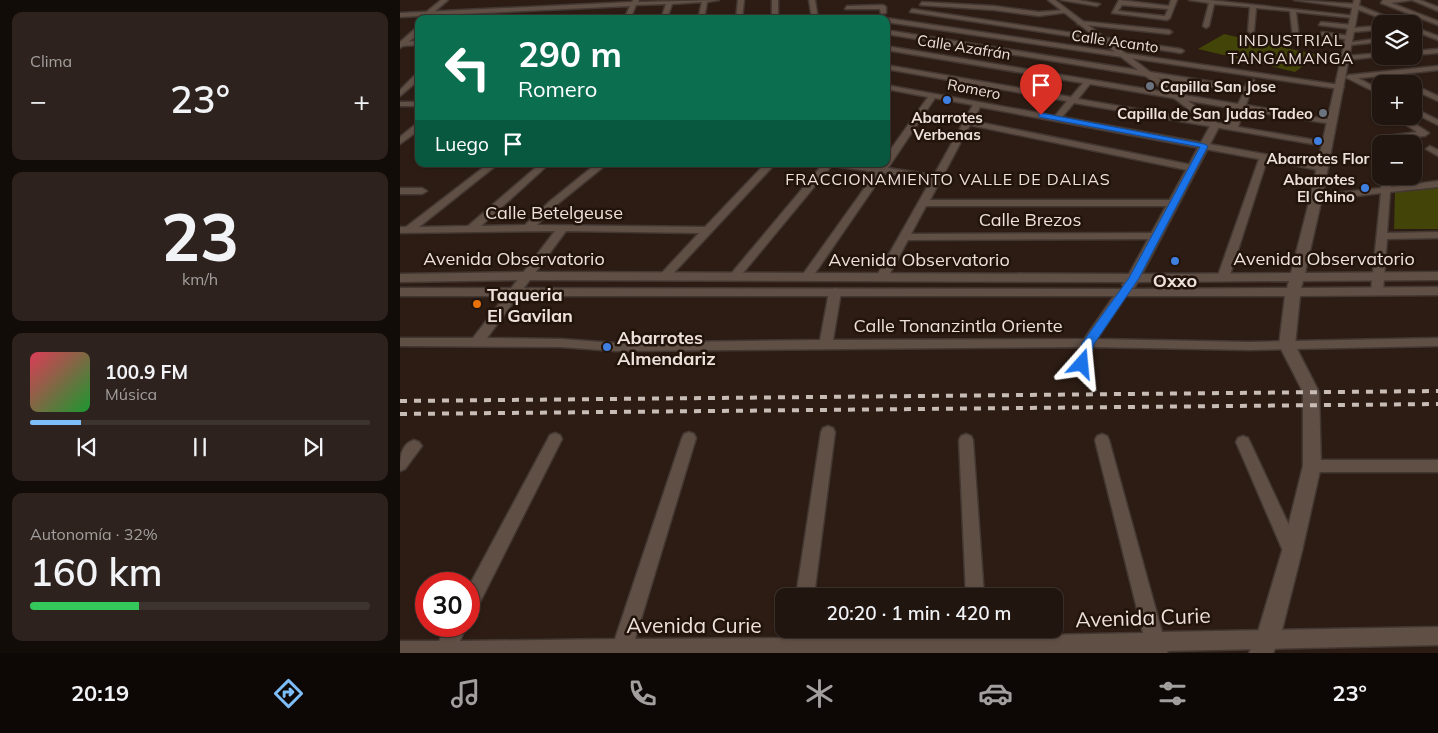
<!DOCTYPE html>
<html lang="es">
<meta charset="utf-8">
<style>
:root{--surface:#21150f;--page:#2d221d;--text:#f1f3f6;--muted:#a29f9e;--line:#3e342f;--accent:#7dbef9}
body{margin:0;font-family:Mulish,sans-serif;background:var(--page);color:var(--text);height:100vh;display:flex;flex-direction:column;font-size:19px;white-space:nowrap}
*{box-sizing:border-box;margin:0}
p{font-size:16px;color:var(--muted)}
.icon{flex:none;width:28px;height:28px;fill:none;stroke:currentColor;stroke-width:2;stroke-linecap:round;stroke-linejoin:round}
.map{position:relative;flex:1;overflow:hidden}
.side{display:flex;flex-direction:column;gap:12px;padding:12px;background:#120c08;width:400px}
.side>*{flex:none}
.guide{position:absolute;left:15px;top:15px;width:475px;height:152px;border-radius:10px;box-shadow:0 1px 4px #0004,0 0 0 1px var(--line);background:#0b6e4f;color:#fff;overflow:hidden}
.buttons{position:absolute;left:972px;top:15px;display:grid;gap:10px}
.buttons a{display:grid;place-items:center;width:50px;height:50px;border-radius:10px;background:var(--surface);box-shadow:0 1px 4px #0004,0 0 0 1px var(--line);font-size:25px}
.speed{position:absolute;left:15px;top:572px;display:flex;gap:10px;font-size:25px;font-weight:700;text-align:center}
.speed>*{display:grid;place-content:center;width:65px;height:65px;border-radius:50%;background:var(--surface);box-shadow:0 1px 4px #0004,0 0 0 1px var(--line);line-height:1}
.speed .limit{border:8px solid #d22;background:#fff;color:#111}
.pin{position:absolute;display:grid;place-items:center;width:42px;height:42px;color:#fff;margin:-51px -21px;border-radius:50% 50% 50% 0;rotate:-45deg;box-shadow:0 0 5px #0007}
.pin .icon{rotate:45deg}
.me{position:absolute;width:55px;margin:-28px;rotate:18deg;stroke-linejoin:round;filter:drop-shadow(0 0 4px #0008)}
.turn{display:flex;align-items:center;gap:18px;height:105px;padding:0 20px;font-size:22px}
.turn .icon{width:65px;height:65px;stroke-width:2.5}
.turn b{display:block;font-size:35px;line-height:42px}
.then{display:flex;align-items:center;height:48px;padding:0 20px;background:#0003;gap:10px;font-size:19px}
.big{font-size:38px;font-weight:600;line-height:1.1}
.side .tile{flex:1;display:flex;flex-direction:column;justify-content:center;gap:8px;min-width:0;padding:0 18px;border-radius:10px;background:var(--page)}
.side .dial{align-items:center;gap:0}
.dial b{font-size:65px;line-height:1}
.song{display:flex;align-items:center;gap:15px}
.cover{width:60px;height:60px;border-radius:8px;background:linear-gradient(135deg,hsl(350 70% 55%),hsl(130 70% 35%))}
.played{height:5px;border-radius:2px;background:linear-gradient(90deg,var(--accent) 15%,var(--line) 15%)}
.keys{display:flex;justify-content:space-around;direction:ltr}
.heat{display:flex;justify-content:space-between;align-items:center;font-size:28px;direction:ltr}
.charge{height:8px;border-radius:4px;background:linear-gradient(90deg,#34c759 32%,var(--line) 0)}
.trip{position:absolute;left:375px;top:588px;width:288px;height:50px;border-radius:10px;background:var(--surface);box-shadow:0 1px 4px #0004,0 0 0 1px var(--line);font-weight:600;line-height:50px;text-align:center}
.dock{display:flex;height:80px;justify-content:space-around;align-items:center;background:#0d0806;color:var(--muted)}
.dock .icon{width:35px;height:35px}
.dock .selected{color:var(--accent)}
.dock b{font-size:22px;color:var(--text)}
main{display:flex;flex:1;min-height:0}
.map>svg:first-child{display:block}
.green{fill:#424408}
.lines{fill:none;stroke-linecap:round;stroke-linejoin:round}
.street-casing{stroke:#433732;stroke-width:3}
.secondary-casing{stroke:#433732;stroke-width:3}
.street{fill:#604f45;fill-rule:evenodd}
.secondary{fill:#604f45;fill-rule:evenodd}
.rail{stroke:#c8bcb6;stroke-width:4;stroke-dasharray:7 7;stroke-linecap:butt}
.route{fill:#1a73e8;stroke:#114b97}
.worship-dot{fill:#6b7280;stroke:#22130b;stroke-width:2}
.shop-dot{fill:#3f7fe0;stroke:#22130b;stroke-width:2}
.food-dot{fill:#e8710a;stroke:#22130b;stroke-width:2}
.labels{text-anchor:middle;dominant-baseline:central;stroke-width:5;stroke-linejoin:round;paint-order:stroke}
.far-street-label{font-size:15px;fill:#ece1db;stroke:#22130b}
.far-poi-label{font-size:15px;font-weight:bold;fill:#ece1db;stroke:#22130b;text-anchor:end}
.far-neighbourhood-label{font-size:16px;letter-spacing:1px;fill:#ece1db;stroke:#22130b}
.street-label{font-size:18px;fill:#ece1db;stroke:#22130b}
.poi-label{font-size:18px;font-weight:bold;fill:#ece1db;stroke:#22130b;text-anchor:start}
.near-street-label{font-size:21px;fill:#ece1db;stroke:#22130b}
</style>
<main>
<section class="side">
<div class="tile"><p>Clima</p>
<div class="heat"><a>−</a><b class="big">23°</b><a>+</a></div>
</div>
<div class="tile dial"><b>23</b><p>km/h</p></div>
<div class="tile">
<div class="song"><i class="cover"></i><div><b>100.9 FM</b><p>Música</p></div></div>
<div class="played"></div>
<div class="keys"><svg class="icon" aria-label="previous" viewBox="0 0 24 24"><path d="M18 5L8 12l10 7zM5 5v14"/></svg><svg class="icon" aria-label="pause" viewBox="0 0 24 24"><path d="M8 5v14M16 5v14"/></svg><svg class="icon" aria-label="next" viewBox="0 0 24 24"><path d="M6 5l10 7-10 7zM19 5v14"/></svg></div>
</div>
<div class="tile"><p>Autonomía · 32%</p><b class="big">160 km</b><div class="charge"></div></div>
</section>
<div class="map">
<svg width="1038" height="653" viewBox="0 0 1038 653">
<rect width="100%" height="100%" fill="#2c1c14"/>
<path class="green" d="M824,34L918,55L895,72L798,49Z
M1038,185V229H994L995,191Z"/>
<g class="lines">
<g class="street-casing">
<path id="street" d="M233,0H239L238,2L319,0L307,2L304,19H298L302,2L272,4L267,19H261L266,4L236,5L230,19H224L230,6L0,17V13L232,2Z
M338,0H344L342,19H336Z
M372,0H378V19H372Z
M409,0H415L418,19H412Z
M661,0H678L700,4L697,6Z
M719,0L769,6L771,0H777L770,18L767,20L712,13ZM722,5L768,9L765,16L718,11Z
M789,0H809L956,16L953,18L896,12L899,38L896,40L893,38L890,11L856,8L854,31L851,33L848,31L850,7L814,4L809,26L806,28L803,26L809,3Z
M894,0L955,4L1005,24H996L954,8Z
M983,0H1012L991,3L1038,21V25L981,3Z
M1012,0H1020L1038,7V11Z
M522,2L594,6L639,12L666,10L669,12L639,16L594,10L520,5Z
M447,6L483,5L486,7V13L481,14L480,9H445Z
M512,9L781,49L784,51L781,53L510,12Z
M486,18L940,85L944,87L940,89L486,22V19H484Z
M679,21L769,30L772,32L769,34L677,24Z
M921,22L952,25L954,28L977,26L981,28V32L976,30L952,32L949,30L950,29L919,25Z
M1014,27L1038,36V40L1014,31Z
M486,30L845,87L848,80H854L846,105L932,120L936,122L932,124L844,110L838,127L927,142L930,143V147L674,103L662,117L923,165L928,168L923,171L867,160L829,278L823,281L817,278L859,159L580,107L573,121L792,165L797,168L792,171L570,125L530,200H774L779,203L774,206H526L511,234L757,233L762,236L757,239L508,240L488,277L482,280L476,277L531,180L484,173L411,279H403L401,277L476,172L439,167L434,164H456L479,167L482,164H486V156L528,97L486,89V85L655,116L667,101L486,69V65L671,97L683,83L486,50V46L838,104L844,92L486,34ZM690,84L837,109L830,125L678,99ZM535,98L573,105L534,175L488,168Z
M922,32L950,36L953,38L950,40L920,35Z
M981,38V42L949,45L946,43Z
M19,41V45L0,46V42Z
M1038,49V53L1014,55V51Z
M981,53V56H983L946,60L943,58L946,56Z
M1038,66V70L993,75L1009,84H1000L984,76L958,78L981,90V95L945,77L949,75Z
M16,74H19V80L0,96V90Z
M1014,85L1038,96V101L1014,90Z
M0,102H19V106H0Z
M1014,108L1038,120V125L1014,113Z
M993,116H1003L1029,133L1025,136L987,140V136L1017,132Z
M16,124H19V130L0,144V137Z
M1030,146L1038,150V156L1026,149Z
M88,164H98L19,227L68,226L140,164H149L81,226L125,225L149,202L196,164H201L204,166L202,168L155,206L137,225L305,227L365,164H375L268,279H260L258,277L299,233L166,231L87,338L161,339L215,343L420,340L429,292L435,288L441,292L433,340L684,339L718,290L722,289L728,293L697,339L850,342L1038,338V346L850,350L693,347L687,368H677L675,365L680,347L215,351L161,347L0,346V338H73L155,231L0,233V227H6Z
M423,164H433L338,279H330L328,277L330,275Z
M982,176H992L991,187L1038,181V187L990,192L987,233L1038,232V238L987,239L983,291L977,295L971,291L981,193L916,201L911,198L916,195L981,188Z
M0,188H22L27,191L22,194H0Z
M428,426L433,428L435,432L414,596H396L421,432L423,428Z
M289,432L294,434L296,438L235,639L390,638L392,629H410L409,638L568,636V629H586L587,636L743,633L695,440L697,436L702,434L707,436L709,440L762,632L1038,627V645L767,651L768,653H0V641H39L47,626H66L60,641L215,639L282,438L284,434Z
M155,433L160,435L162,439L76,610L69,613V586L150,435Z
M566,434L571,436L573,440L584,596H566L559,440L561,436Z
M843,436L848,438L850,442L901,551L898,556L892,559L886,556L883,551L836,442L838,438Z
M14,440L19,442L22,446L5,469L0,471C0,458 0,445 14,440Z
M912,460H1038V472H912L907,470L904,466L907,462Z"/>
</g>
<g class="secondary-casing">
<path id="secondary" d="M41,0H48L26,19H19V20V18Z
M648,0H655L820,125L742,274L891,273L910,198L954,0H960L922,198L905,273L1038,272V280L903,281L901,288L1038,287V295L900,296L895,345L919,392L921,466L902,551L880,638L873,653H849L857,635L882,551L903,466V392L879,345L885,296H0V288L727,289L722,285L724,282L127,280L0,282V274L127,272L729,274L810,126ZM889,281L887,288L731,289L734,288L738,282Z
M16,28H19V34L0,48V42Z"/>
</g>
<use href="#street" class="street"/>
<use href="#secondary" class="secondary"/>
<path class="rail" d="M0,401L1038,391
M0,414L1038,404"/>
</g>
<path class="route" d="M641,113L804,144L808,146L739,278L694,344L688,364L682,369L676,364L682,343L729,278L800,147L639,117V114Z"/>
<g class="worship-dot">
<circle cx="750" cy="86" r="5"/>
<circle cx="923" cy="113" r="5"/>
</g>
<g class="shop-dot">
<circle cx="547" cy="100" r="5"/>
<circle cx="918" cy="141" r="5"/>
<circle cx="965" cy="188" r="5"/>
<circle cx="775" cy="261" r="5"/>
<circle cx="207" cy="347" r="5"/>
</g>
<circle class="food-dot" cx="77" cy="304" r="5"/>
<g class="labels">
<g class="far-street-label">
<text transform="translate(715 41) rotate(8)">Calle Acanto</text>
<text transform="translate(564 47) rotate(9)">Calle Azafrán</text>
<text transform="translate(574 89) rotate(11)">Romero</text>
</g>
<g class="far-poi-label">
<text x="760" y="86" text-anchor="start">Capilla San Jose</text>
<text x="913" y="113">Capilla de San Judas Tadeo</text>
<text x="547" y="117" text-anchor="middle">Abarrotes<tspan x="547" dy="17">Verbenas</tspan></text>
<text x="918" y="158" text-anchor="middle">Abarrotes Flor</text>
<text x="955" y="179">Abarrotes<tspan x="955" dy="17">El Chino</tspan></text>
</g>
<g class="far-neighbourhood-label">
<text x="891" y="40">INDUSTRIAL<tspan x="891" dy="18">TANGAMANGA</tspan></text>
<text x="548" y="179">FRACCIONAMIENTO VALLE DE DALIAS</text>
</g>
<g class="street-label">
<text x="154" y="212">Calle Betelgeuse</text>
<text x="630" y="219">Calle Brezos</text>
<text x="114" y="258">Avenida Observatorio</text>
<text x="924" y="258">Avenida Observatorio</text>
<text x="519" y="259">Avenida Observatorio</text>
<text x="558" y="325">Calle Tonanzintla Oriente</text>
</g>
<g class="poi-label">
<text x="775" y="280" text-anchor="middle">Oxxo</text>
<text x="87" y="294">Taqueria<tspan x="87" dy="21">El Gavilan</tspan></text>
<text x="217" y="337">Abarrotes<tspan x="217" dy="21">Almendariz</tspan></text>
</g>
<g class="near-street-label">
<text transform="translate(743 617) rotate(-2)">Avenida Curie</text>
<text x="294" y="625">Avenida Curie</text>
</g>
</g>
</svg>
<div class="buttons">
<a><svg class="icon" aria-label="layers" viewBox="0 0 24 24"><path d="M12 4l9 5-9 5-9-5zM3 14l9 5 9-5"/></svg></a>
<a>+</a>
<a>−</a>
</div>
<div class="speed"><div class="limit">30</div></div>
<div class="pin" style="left:641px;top:115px;background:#d93025"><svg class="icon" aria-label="arrive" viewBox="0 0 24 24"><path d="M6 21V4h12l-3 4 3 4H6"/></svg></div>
<svg class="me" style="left:682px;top:364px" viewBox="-20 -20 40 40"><path d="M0-17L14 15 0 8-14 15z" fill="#1a73e8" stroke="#fff" stroke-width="4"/></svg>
<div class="trip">20:20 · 1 min · 420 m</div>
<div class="guide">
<div class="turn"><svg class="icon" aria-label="left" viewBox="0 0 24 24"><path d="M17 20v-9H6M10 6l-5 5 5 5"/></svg><div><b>290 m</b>Romero</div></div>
<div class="then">Luego<svg class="icon" aria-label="arrive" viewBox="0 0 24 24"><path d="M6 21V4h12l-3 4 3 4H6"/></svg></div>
</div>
</div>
</main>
<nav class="dock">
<b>20:19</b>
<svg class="icon selected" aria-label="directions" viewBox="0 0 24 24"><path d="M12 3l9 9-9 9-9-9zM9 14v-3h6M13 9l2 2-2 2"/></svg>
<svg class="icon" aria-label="music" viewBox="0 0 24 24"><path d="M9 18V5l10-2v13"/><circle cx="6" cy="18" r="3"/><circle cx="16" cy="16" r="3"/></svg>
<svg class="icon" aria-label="phone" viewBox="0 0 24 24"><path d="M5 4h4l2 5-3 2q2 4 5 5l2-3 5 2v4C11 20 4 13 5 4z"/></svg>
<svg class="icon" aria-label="climate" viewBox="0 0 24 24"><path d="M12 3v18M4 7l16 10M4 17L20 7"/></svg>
<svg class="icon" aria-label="car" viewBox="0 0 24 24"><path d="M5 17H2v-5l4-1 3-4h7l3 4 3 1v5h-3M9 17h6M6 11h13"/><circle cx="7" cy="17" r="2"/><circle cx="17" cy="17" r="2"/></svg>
<svg class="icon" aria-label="filters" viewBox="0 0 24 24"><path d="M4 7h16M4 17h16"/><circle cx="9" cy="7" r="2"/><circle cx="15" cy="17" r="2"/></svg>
<b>23°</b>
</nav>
